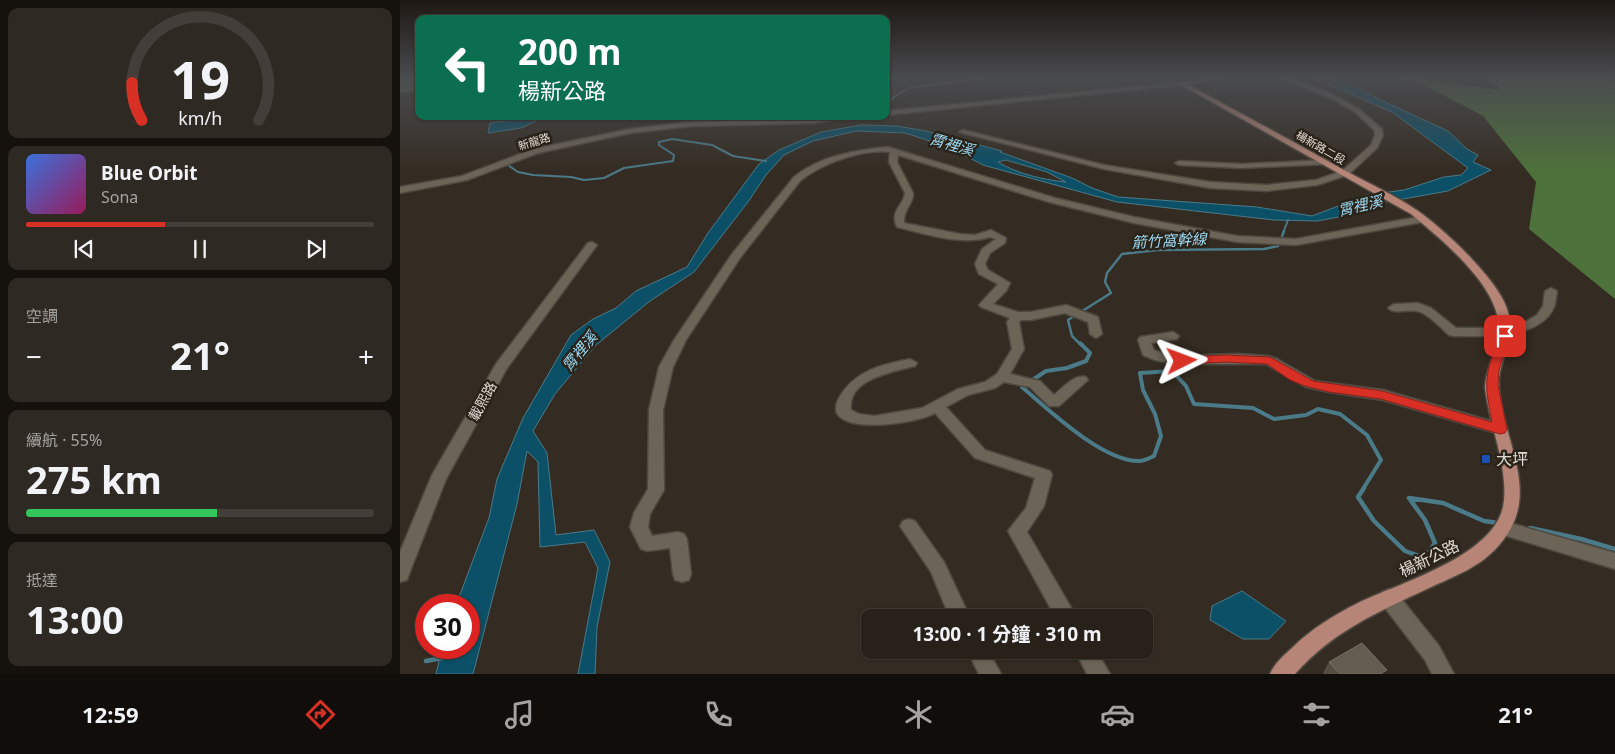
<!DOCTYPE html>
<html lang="zh-TW">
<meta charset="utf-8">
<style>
:root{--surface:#27211a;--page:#2f2923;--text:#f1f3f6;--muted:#a4a3a2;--line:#433e39;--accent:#d93025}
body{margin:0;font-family:"Noto Sans","Noto Sans TC",sans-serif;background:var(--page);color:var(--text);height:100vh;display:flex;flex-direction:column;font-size:19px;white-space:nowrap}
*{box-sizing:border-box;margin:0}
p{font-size:16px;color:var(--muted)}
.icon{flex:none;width:28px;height:28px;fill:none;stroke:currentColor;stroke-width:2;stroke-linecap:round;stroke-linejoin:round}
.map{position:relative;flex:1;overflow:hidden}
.panel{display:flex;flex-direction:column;gap:8px;padding:8px;background:#15120e;width:400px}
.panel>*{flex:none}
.guide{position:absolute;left:15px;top:15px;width:475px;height:105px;border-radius:10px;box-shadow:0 1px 4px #0004,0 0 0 1px var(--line);background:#0b6e4f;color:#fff;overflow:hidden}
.speed{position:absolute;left:15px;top:594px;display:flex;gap:10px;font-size:25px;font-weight:700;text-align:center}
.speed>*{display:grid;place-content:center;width:65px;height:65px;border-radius:50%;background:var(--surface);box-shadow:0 1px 4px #0004,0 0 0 1px var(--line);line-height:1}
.speed .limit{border:8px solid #d22;background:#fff;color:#111}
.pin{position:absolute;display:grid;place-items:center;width:42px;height:42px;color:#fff;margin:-21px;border-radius:10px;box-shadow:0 2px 8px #0006}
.me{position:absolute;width:55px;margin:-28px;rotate:87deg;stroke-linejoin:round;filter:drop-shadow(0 0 4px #0008)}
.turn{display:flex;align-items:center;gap:18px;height:105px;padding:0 20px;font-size:22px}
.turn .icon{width:65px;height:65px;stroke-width:2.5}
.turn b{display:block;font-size:35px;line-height:42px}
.big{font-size:38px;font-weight:700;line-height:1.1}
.panel .widget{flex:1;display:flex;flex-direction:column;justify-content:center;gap:8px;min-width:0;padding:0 18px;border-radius:10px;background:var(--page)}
.panel .dial{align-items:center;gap:0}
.dial svg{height:130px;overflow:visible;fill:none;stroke:var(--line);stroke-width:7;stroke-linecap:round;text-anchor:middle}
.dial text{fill:var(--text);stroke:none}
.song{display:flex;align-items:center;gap:15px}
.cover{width:60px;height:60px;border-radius:8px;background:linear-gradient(135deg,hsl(220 70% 55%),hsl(330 70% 35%))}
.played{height:5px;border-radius:2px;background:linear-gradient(90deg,var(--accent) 40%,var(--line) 40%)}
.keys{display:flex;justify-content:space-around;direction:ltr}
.heat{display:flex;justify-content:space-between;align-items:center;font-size:28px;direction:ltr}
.charge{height:8px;border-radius:4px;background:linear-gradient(90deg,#34c759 55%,var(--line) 0)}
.trip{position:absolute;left:461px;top:609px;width:292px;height:50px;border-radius:10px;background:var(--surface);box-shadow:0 1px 4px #0004,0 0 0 1px var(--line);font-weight:700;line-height:50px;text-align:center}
.menu{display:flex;height:80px;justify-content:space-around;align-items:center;background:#100d0a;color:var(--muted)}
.menu .icon{width:35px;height:35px}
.menu .on{color:var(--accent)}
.menu b{font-size:22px;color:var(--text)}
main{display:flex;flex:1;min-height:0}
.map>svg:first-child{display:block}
.forest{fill:#4e723b}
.water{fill:#0b5067;stroke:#4b7a88;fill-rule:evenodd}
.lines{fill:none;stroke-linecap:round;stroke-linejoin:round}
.stream-far3{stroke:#4b7a88;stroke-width:2}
.stream-far2{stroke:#4b7a88;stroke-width:2.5}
.stream-far1{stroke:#4b7a88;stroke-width:4}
.stream{stroke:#4b7a88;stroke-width:4.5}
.minor-casing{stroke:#4f483f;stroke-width:3}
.major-casing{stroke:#4f483f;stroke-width:3}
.minor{fill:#6d6458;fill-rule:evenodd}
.major{fill:#b68577;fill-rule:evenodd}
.wall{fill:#544d41}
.building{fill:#635c51;stroke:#767065}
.route{fill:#d93025;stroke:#8d1f18}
.transit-dot{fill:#1a4fb4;stroke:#2a2319;stroke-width:2}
.labels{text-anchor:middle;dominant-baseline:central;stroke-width:5;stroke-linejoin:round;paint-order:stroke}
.far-street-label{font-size:11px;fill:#e0dbd4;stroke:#2a2319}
.street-label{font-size:14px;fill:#e0dbd4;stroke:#2a2319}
.water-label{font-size:15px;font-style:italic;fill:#9ddaf5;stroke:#2a2319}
.near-poi-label{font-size:16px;fill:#e0dbd4;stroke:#2a2319;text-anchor:start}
.near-street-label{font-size:16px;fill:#e0dbd4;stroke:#2a2319}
</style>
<main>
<section class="panel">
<div class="widget dial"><svg viewBox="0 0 100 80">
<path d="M14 69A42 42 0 1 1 86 69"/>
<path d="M14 69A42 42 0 0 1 8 46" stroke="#d93025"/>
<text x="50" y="56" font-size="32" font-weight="700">19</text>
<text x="50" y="72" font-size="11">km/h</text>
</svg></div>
<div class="widget">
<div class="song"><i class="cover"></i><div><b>Blue Orbit</b><p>Sona</p></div></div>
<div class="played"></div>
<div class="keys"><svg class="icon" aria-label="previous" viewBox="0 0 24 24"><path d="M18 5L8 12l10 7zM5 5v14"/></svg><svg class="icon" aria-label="pause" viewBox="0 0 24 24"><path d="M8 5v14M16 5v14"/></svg><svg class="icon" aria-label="next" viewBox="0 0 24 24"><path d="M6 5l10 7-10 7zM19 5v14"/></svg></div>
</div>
<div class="widget"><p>空調</p>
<div class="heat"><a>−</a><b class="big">21°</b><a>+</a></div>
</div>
<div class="widget"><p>續航 · 55%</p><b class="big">275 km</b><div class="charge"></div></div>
<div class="widget"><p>抵達</p><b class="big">13:00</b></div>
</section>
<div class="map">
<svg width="1215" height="674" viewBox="0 0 1215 674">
<rect width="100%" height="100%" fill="#342c22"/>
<path class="forest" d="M0,78H19V90L0,93Z
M997,78H1012L1102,90L1085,78H1215V299L1129,229L1136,182L1083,116L1028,87Z"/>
<path class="water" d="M914,78H930L959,88L981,100L1048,131L1067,149L1078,155L1073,162L1091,170L1048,191L980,203L957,209L939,217L917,221L874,220L717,202L583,165L549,147L505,133L456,131L413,141L384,155L366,175L348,202L294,272L250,301L196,345L155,394L133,431L147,453L156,535L194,530L210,562L197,627L195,674H178L198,568L185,542L140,547L138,462L127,451L117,504L73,674H36L42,648H69V605H56L89,518L97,479L123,418L171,335L193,319L216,308L236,291L287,267L308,233L359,164L379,150L421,132L461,125L497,126L526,131L602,151L600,152L672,178L692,188L718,197L857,207L912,216L967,195L1004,190L1044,177L1061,175L1068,168L992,112ZM606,160L647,172L666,182C645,180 617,174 598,162Z
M139,116L138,120L121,128L88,133L90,123Z
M842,591L886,621L869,639H843L810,620L812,606Z"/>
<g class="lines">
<path class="stream-far3" d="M486,105L495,96L509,88L585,78
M108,165L118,172L133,175L171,177L184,180L204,178L224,168L273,161L274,155L259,145V142L272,139L312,145L333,156L366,161
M883,233L888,220"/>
<path class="stream-far2" d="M881,239L884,231
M681,345L672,336L668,320L711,293L705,282L707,273L722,254L757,250L864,249L878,246"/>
<path class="stream-far1" d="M631,381L646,371L667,368L686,361L690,353L680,343
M626,385L622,387C649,410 702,461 739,461C744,461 750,458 754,456L761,436L755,414L743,390L740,373L772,371L786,386L794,404L853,408L874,419L906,415L918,409L940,414L967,435L981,460L963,489"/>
<path class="stream" d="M964,488L958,497L974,521L1005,551L1025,558L1035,543L1025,520L1009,498L1043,503L1084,521L1098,523
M1130,528L1181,539L1215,549
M26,661L42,658"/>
<g class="minor-casing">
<path id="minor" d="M879,78H887L924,90L959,109L982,129L983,135L977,148L948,175L917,185L866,191L810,188L704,169L559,132L563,130L704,165L810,182L866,185L916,180L942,171L971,145L975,135L974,130L955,112L931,98Z
M783,82L781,85L486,115V111Z
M437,116H461L413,123L291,126L230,133L138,153L67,180L0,193V187L62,176L133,149L230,129L291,122L413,119Z
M488,147L655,198L734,217L837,236L896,239L1023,216L1028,219L1023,222L896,245L837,242L734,223L649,202L498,155L497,162L513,193C514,204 503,208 504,223L560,234L575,235L591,230L606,238L605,243L590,253L585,264L588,270L610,283L606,291L593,304L618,312H631L666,305L698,317L702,334L696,338L690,334L688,322L665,313L631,320H621L619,322L624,349L610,374L640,381L654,395C663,388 674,374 686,377L688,380L659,406H649L630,387L604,382L595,388L568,395L546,407L585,450L650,471L652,475L644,506L627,532L677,618H656L608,531L626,508L635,478L575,458L535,413C518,423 454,432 439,416C434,411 436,403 439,398C455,370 481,365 510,359L517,363L515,366C492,372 447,379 451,410L459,414L474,416L522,408L558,389L585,382L597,374L612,349L607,322L610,318L581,307L579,305L598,284L579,274L575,264L582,249L596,239L590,237C562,246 526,234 497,227C489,210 504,206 505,193L489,162L490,152C464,148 420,164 400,181L340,258L286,340L273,367L263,410L264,490L250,514L248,527L252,536L278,532L284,534L287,539L291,574L289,580L282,582L275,580L273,574L270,548L247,551L241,549L230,527L234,513L248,489L249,410L259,367L274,340L332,254L394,177C420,156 455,150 488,147Z
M924,160L928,162L927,164L842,168L779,165L775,163L779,161L842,164Z
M192,242L197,245L107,368L46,479L9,574L7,580L0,582V552L32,475L96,364L188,243Z
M1151,288L1157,291C1156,296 1156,302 1154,307C1140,340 1083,336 1053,336L1049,335C1040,327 1027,312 1016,311C1006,309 995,315 988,308L994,304L1018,303L1031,308L1056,328H1099L1125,322L1137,315L1143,306L1145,291Z
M773,332L779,336L777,339L751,343L754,350L773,356L839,354L868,356L877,359L915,381L983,390L1105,425L1107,429L1105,433L1100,434L983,400L929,392L906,387L866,364H773L755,360L743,355L738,340L740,337Z
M509,519L515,521L544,562L570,618H550L531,572L500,526L503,521Z
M1103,521L1215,553V569L1097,533L1094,528L1097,523Z
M989,589L996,592L1039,646L1054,674H1032L1025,660L982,604L979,598L982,592Z
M567,650H588L601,674H579Z
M675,650H696L710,674H687Z"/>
</g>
<g class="major-casing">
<path id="major" d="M812,78H826L787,84C840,113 892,141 944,170C968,183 995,195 1018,211C1044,229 1098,280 1107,309C1117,337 1102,352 1099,378C1098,390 1101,402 1103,413C1114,460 1136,502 1100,544C1081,567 1055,576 1029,588C978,612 933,631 895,674H870C875,663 883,656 892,648C911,629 934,615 958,603C999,583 1092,557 1103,507C1110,470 1089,425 1085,387C1086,367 1098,350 1099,331C1101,287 1042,240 1011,214L778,83Z"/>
</g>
<use href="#minor" class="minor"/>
<use href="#major" class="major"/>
</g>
<path class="wall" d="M929,662L984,674H924L923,673Z"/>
<path class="building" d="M962,643L987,670L980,674H940L929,662Z"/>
<linearGradient id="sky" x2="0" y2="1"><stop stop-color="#1d1813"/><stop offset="0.45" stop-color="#4a4b4f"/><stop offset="1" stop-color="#4a4b4f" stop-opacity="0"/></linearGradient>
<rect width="1215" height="172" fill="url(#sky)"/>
<path class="route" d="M1105,332L1110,336L1099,370L1098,385L1107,429L1105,433L1100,434L981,399L929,392L905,386L890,380L867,364L826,362L782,364L776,361L782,357L826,355L870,357L913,381L982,391L1092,422C1086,389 1083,381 1095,348C1097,342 1098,334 1105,332Z"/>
<rect class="transit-dot" x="1081" y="454" width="10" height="10" rx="2.5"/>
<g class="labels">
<g class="far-street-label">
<text transform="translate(134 141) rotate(-17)">新龍路</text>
<text transform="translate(921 147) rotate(30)">楊新路二段</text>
</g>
<g class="street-label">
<text transform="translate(82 401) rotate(-61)">載熙路</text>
</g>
<g class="water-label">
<text transform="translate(552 144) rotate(16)">霄裡溪</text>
<text transform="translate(960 205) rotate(-13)">霄裡溪</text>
<text transform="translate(769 240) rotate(-3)">箭竹窩幹線</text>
<text transform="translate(179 351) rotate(-51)">霄裡溪</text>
</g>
<g class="near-poi-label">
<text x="1096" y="459">大坪</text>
</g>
<g class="near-street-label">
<text transform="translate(1029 558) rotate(-26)">楊新公路</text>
</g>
</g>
</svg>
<div class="speed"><div class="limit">30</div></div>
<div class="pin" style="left:1105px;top:336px;background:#d93025"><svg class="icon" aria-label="arrive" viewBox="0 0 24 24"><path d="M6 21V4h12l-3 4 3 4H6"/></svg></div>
<svg class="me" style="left:782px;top:361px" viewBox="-20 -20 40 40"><path d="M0-17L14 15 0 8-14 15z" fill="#d93025" stroke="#fff" stroke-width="4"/></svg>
<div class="trip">13:00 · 1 分鐘 · 310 m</div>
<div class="guide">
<div class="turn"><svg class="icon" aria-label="left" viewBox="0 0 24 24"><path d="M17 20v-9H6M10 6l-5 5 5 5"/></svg><div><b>200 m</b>楊新公路</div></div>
</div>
</div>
</main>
<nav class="menu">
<b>12:59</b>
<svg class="icon on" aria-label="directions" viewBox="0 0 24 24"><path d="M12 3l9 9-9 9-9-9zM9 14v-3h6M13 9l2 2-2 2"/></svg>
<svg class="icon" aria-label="music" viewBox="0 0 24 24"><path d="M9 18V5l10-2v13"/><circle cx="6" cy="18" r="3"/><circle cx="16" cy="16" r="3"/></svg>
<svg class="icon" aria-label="phone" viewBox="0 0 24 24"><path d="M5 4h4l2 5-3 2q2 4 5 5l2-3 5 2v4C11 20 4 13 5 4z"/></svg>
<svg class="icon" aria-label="climate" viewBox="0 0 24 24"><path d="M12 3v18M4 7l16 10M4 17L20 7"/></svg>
<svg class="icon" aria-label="car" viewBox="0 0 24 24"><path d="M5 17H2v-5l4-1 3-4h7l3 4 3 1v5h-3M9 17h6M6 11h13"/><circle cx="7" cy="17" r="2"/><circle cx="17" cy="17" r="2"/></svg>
<svg class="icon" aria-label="filters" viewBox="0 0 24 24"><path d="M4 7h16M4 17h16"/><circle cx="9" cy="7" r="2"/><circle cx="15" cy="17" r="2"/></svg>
<b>21°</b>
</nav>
